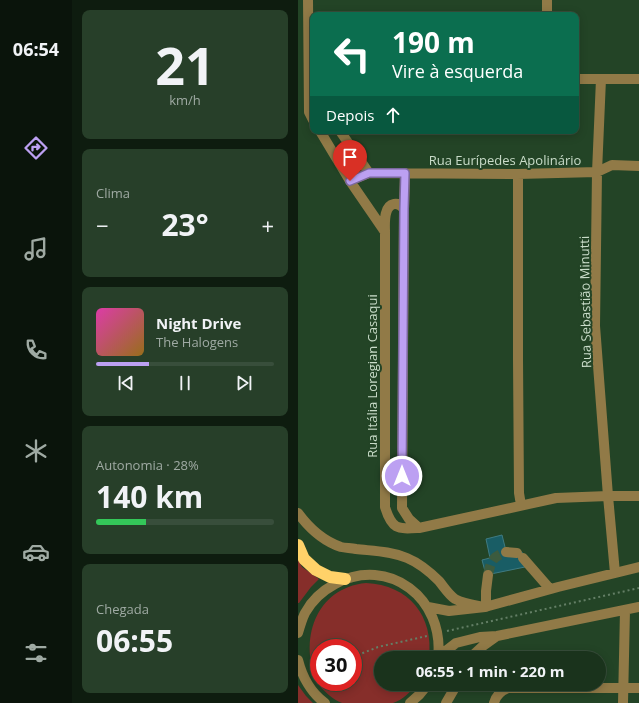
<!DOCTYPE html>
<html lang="pt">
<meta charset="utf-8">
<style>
:root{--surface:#1a331c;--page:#273f29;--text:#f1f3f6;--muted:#9faaa3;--line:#384e3b;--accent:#bca0f2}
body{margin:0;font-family:"Open Sans",sans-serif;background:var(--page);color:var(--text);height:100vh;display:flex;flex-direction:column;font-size:15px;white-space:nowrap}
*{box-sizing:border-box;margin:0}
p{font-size:13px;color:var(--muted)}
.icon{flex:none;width:22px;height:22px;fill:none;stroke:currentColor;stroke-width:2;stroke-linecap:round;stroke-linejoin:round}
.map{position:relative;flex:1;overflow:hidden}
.sheet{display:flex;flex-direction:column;gap:10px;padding:10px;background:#0e1c0f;width:226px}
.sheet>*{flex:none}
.banner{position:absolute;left:12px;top:12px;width:269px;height:122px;border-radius:8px;box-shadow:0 2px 10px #0003,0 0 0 1px var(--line);background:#0b6e4f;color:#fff;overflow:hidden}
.speed{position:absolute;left:12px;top:639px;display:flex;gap:8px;font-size:20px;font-weight:700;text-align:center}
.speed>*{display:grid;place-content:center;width:52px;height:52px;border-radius:50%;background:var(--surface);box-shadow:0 2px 10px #0003,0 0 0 1px var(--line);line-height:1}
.speed .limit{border:6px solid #d22;background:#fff;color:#111}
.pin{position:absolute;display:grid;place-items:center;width:34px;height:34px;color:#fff;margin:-41px -17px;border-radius:50% 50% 50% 0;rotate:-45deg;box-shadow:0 0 4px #0007}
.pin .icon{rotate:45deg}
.me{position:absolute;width:44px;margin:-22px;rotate:0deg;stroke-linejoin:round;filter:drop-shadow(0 0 3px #0008)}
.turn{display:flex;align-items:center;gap:14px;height:84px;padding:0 16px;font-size:18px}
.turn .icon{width:52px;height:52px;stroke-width:2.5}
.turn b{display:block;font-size:28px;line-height:34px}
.then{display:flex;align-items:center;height:38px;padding:0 16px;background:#0003;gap:8px;font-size:15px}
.big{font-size:30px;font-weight:700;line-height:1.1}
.sheet .card{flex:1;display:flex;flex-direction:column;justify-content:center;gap:6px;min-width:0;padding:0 14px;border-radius:8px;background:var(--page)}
.sheet .dial{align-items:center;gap:0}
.dial b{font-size:52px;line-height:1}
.song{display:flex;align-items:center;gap:12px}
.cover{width:48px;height:48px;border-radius:6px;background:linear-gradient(135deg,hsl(320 70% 55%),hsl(40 70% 35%))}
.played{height:4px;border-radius:2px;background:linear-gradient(90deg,var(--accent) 30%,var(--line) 30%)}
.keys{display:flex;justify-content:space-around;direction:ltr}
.heat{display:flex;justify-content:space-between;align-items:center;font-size:22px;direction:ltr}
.charge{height:6px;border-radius:3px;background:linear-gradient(90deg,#34c759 28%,var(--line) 0)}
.trip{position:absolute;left:76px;top:651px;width:232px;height:40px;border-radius:20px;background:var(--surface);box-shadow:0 2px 10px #0003,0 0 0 1px var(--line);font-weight:700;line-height:40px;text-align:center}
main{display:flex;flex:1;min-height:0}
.menu{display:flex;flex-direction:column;width:72px;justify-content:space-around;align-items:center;background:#0a140b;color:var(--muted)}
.menu .icon{width:28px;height:28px}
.menu .current{color:var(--accent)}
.menu b{font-size:18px;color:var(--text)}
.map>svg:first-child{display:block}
.green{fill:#862e2a;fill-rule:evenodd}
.building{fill:#195d65;stroke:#3f7b82}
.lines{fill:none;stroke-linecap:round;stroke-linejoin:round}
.minor-tunnel{stroke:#3c5b3e;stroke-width:10;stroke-dasharray:10 5;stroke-linecap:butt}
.path{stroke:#647f66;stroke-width:2;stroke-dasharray:2 3;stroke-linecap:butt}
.minor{stroke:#917a47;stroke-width:10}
.highway{stroke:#ffd269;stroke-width:12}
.route-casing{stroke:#7a689d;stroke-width:10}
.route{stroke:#bca0f2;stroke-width:7}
.labels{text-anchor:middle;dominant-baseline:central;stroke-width:4;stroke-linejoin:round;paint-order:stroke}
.street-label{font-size:13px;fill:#c9dcc9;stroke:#234426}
</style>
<main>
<nav class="menu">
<b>06:54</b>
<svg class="icon current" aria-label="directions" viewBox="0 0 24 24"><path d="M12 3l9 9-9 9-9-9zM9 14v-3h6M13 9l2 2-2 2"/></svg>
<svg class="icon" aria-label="music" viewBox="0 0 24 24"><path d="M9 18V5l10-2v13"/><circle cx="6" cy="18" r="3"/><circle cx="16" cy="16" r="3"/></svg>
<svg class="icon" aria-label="phone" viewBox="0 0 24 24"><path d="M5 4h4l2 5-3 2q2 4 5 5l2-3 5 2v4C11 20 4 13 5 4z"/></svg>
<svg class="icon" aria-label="climate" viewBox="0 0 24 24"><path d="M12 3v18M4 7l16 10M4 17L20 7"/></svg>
<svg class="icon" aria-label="car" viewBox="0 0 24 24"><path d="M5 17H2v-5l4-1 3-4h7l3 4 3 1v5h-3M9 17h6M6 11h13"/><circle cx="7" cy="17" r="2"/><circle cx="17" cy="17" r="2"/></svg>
<svg class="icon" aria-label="filters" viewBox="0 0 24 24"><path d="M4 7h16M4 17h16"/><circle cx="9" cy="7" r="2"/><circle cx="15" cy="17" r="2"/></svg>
</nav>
<section class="sheet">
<div class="card dial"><b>21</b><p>km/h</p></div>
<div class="card"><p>Clima</p>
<div class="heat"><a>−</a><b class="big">23°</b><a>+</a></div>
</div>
<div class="card">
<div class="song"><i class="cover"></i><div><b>Night Drive</b><p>The Halogens</p></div></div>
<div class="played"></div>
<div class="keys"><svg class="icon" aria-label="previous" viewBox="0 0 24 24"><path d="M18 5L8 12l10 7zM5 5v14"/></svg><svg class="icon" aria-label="pause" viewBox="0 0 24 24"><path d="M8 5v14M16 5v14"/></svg><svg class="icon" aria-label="next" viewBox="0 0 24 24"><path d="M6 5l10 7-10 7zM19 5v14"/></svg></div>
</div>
<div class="card"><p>Autonomia · 28%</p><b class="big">140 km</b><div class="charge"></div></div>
<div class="card"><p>Chegada</p><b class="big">06:55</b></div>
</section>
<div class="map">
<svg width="341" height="703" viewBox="0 0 341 703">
<rect width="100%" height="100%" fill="#234426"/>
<path class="green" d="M0,560L4,567L21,579L13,587L1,603H0Z
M68,583C111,585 136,616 131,658H83V684H119C113,691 105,700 95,703C88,703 78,703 71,703C64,703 50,703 44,703C35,700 26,691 20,684C0,641 17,588 68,583ZM21,648H55V682H21Z
M0,685L8,696L15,703H0Z"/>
<path class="building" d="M204,535L209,555L224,552L227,567L188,575L184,560L192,558L188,539Z"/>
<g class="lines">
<path class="minor-tunnel" d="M190,575C193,561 194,557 208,552"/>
<path class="path" d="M149,631L341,588
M55,657L80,647L129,636
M15,674L21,671"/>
<path class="minor" d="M10,0L11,112L15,120
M249,15V0
M278,79H341
M303,79L299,172L297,326L310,496L317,573
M22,131L52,181L87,232V507C94,530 100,529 121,528L258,498L310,496H341
M42,131L71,173
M107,173L106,209L104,508L111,519L121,528
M220,174V359L221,493L223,505
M52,181L71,173L220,174L299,172L314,165L341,166
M87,232C87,224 85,206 96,204C101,203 103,206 106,209
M0,513C11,528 25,541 43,547C47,548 53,548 58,549C75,551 92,551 109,558C121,563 131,571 141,581C146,587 150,594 157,599C166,604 177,605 187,607
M208,552L219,553
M225,558L252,589
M130,607L151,611L187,607L260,587L341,567
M188,607V591L190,575
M0,633C2,626 4,619 7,613C14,600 24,591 37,584C91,555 147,599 140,658
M140,657L158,643L182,637L199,636L341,607
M172,658L185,646L199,636
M0,660C4,676 13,693 27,703
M112,703L121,695L130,684
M148,703L159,684
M196,703C198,695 203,691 210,688H341
M325,703L327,610"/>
<path class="highway" d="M0,545L6,559L18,570L32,577L47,579"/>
</g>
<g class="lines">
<g class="route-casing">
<path id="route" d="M52,181L71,173H107L106,209L104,476"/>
</g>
<use href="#route" class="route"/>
</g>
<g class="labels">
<g class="street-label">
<text x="207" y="160">Rua Eurípedes Apolinário</text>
<text transform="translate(287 302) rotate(-91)">Rua Sebastião Minutti</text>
<text transform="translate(74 376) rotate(-90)">Rua Itália Loregian Casaqui</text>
</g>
</g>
</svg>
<div class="speed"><div class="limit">30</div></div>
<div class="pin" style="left:52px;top:181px;background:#d93025"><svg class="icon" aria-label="arrive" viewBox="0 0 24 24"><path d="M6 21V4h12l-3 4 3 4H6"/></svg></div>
<svg class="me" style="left:104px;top:476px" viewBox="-20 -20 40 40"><circle r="17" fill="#bca0f2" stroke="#fff" stroke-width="3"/><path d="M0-11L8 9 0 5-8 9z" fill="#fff"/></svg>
<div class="trip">06:55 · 1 min · 220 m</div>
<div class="banner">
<div class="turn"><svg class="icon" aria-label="left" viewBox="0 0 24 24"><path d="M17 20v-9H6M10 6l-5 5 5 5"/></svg><div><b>190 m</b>Vire à esquerda</div></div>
<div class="then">Depois<svg class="icon" aria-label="ahead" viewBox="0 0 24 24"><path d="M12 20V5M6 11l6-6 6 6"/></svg></div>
</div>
</div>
</main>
